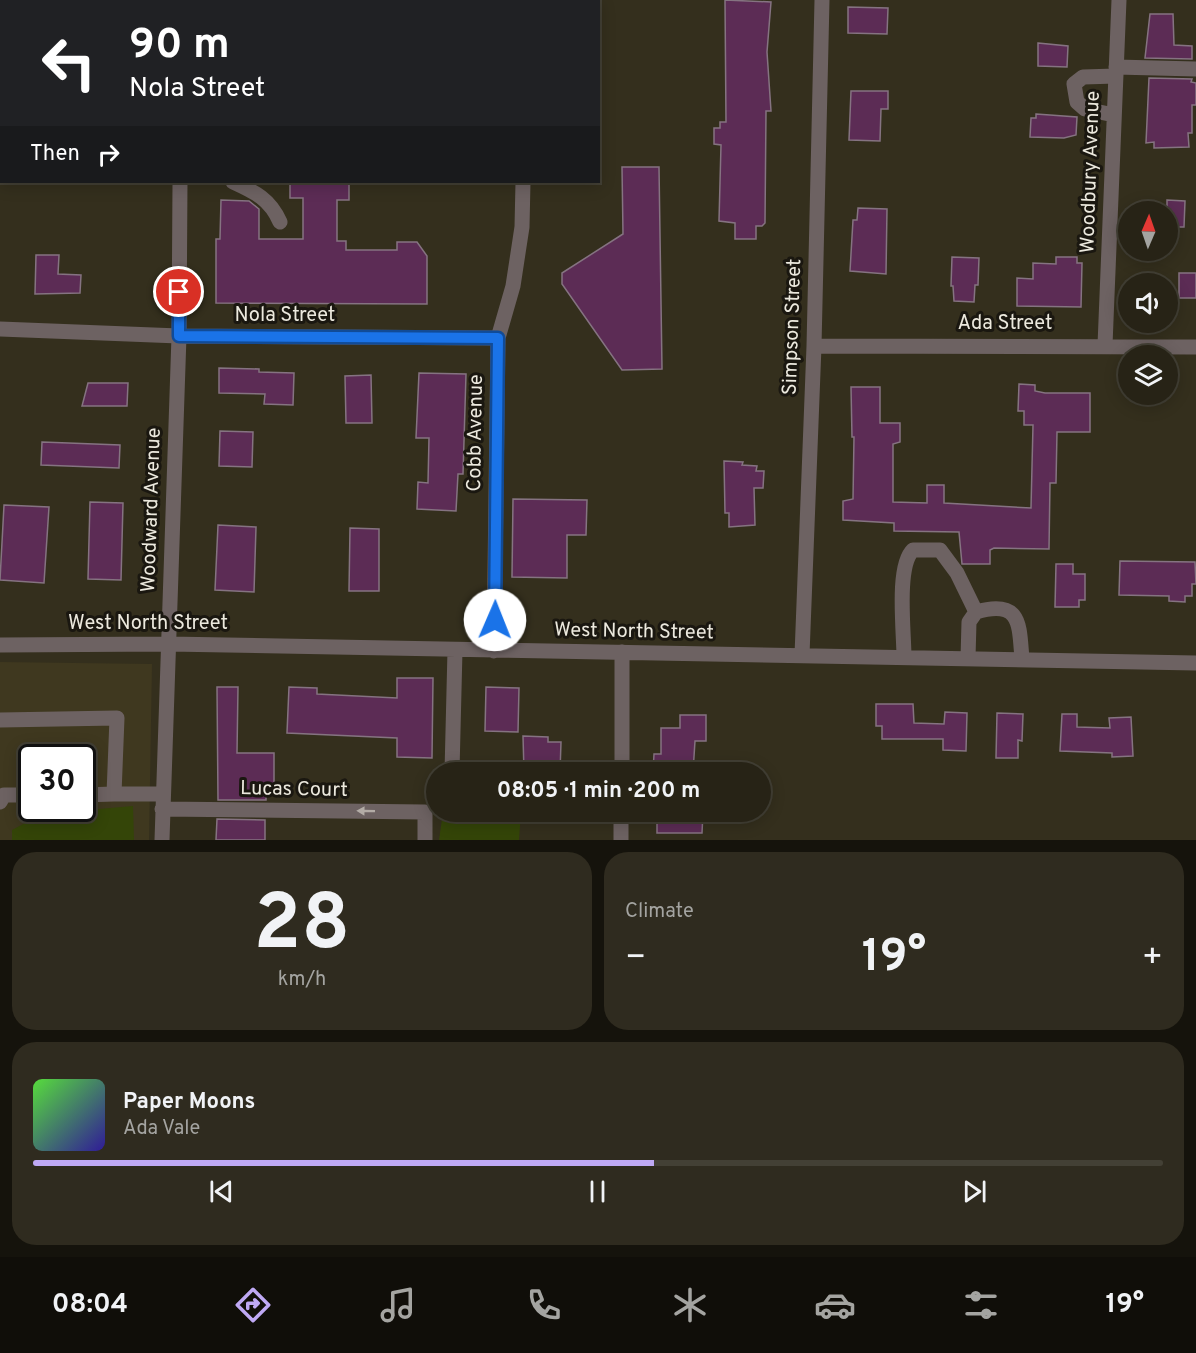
<!DOCTYPE html>
<meta charset="utf-8">
<style>
:root{--surface:#272316;--page:#2f2b1f;--text:#f1f3f6;--muted:#a4a4a1;--line:#434035;--accent:#bfa9f4}
body{margin:0;font-family:Overpass,sans-serif;background:var(--page);color:var(--text);height:100vh;display:flex;flex-direction:column;font-size:22px;white-space:nowrap}
*{box-sizing:border-box;margin:0}
p{font-size:20px;color:var(--muted)}
.icon{flex:none;width:33px;height:33px;fill:none;stroke:currentColor;stroke-width:2;stroke-linecap:round;stroke-linejoin:round}
.map{position:relative;height:840px;overflow:hidden}
.side{display:flex;flex-direction:column;gap:12px;padding:12px;background:#15130c;flex:1}
.side>*{flex:none}
.banner{position:absolute;left:0px;top:0px;width:600px;height:183px;box-shadow:0 3px 15px #0003,0 0 0 2px var(--line);background:#202124;color:#fff;overflow:hidden}
.needle{width:39px;rotate:2deg}
.buttons{position:absolute;left:1118px;top:201px;display:grid;gap:12px}
.buttons a{display:grid;place-items:center;width:60px;height:60px;border-radius:50%;background:var(--surface);box-shadow:0 3px 15px #0003,0 0 0 2px var(--line);font-size:30px}
.speed{position:absolute;left:18px;top:744px;display:flex;gap:12px;font-size:30px;font-weight:700;text-align:center}
.speed>*{display:grid;place-content:center;width:78px;height:78px;border-radius:50%;background:var(--surface);box-shadow:0 3px 15px #0003,0 0 0 2px var(--line);line-height:1}
.speed .limit{border:3px solid #111;border-radius:9px;background:#fff;color:#111}
.pin{position:absolute;display:grid;place-items:center;width:51px;height:51px;color:#fff;margin:-26px;border:3px solid #fff;border-radius:50%;box-shadow:0 2px 6px #0007}
.me{position:absolute;width:66px;margin:-33px;rotate:1deg;stroke-linejoin:round;filter:drop-shadow(0 0 4px #0008)}
.turn{display:flex;align-items:center;gap:21px;height:126px;padding:0 30px;font-size:27px}
.turn .icon{width:78px;height:78px;stroke-width:2.5}
.turn b{display:block;font-size:42px;line-height:51px}
.then{display:flex;align-items:center;height:57px;padding:0 30px;background:#0003;gap:12px;font-size:22px}
.big{font-size:45px;font-weight:700;line-height:1.1}
.side .widget{flex:1;display:flex;flex-direction:column;justify-content:center;gap:9px;min-width:0;padding:0 21px;border-radius:24px;background:var(--page)}
.side .dial{align-items:center;gap:0}
.dial b{font-size:78px;line-height:1}
.song{display:flex;align-items:center;gap:18px}
.cover{width:72px;height:72px;border-radius:9px;background:linear-gradient(135deg,hsl(110 70% 55%),hsl(250 70% 35%))}
.played{height:6px;border-radius:3px;background:linear-gradient(90deg,var(--accent) 55%,var(--line) 55%)}
.keys{display:flex;justify-content:space-around;direction:ltr}
.heat{display:flex;justify-content:space-between;align-items:center;font-size:33px;direction:ltr}
.side .tiles{flex:1;display:grid;gap:12px;grid-template-columns:1fr 1fr}
.widget:last-child{grid-column:span 2}
.trip{position:absolute;left:426px;top:762px;width:345px;height:60px;border-radius:30px;background:var(--surface);box-shadow:0 3px 15px #0003,0 0 0 2px var(--line);font-weight:700;line-height:60px;text-align:center}
.dock{display:flex;height:96px;justify-content:space-around;align-items:center;background:#100e09;color:var(--muted)}
.dock .icon{width:42px;height:42px}
.dock .selected{color:var(--accent)}
.dock b{font-size:27px;color:var(--text)}
.map>svg:first-child{display:block}
.built{fill:#3f381f;fill-rule:evenodd}
.green{fill:#344508}
.building{fill:#5c2c55;stroke:#857381;stroke-width:1.5}
.lines{fill:none;stroke-linecap:round;stroke-linejoin:round}
.minor{stroke:#6d6262;stroke-width:15}
.oneway{fill:#b3aca6}
.route-casing{stroke:#114b97;stroke-width:15}
.route{stroke:#1a73e8;stroke-width:10}
.labels{text-anchor:middle;dominant-baseline:central;stroke-width:6;stroke-linejoin:round;paint-order:stroke}
.street-label{font-size:20px;fill:#ece9de;stroke:#1a1710}
</style>
<div class="map">
<svg width="1196" height="840" viewBox="0 0 1196 840">
<rect width="100%" height="100%" fill="#342f1d"/>
<path class="built" d="M0,662L152,664L149,840H0ZM32,758H82V808H32Z"/>
<path class="green" d="M133,806L134,840H12V830L42,814Z
M443,812H521L519,840H439Z"/>
<path class="building" d="M725,0L771,2L767,52L771,111H766L765,223L762,226H756V239H735V223L719,221L721,145L714,144V128H720V122H726Z
M848,7L888,8L887,34L848,33Z
M1150,14H1173L1174,45L1192,46V59L1145,58Z
M1038,43L1068,46L1067,67L1038,66Z
M1149,78L1192,79L1191,82L1196,83V105H1192V133H1188L1189,147L1154,148V142L1146,143Z
M851,91H888V109H881L880,141L849,140Z
M1036,114L1077,117L1076,135L1064,138L1030,137L1031,118H1036Z
M622,167H659L662,369L622,370L562,284V273L623,234Z
M290,182H349V200H337V241H346V250H397V242H417L427,256V304L216,303V239H220L221,200L249,201L259,209V239H303V198H290Z
M1167,200L1185,201L1184,227H1167Z
M858,208L887,209L886,274L850,271L853,220H857Z
M36,255H59L58,274L81,275L80,293L35,294Z
M952,257L979,258L978,285H975L974,302L954,301L953,286H951Z
M1056,257H1077V263H1082L1081,307L1017,306V278L1033,279V263L1056,264Z
M1179,273H1196V298H1179Z
M219,368L259,369V372L294,373L293,405L264,404L265,394L219,393Z
M419,373L466,374L463,474H458L456,511L417,509L418,482L428,483L429,438H416Z
M371,375L372,423H346L345,376Z
M88,383H128L127,406H82Z
M1019,384L1035,385V391L1045,393H1090V432H1057L1056,483H1050L1049,549L994,548L990,550V564H962L959,532L894,531V523L843,520V501L853,499L854,437H852L851,387H880V423H900V442L893,444V502L927,503V485H944V503L1031,508L1033,425H1024V411H1018Z
M220,431L253,432L252,467L219,466Z
M42,442L120,445L119,468L41,465Z
M724,461L743,462L742,465L757,466L756,471H764L763,488H754L755,525L729,527V513H725Z
M513,499L587,500L586,535H567V578L512,577Z
M90,502L123,503L121,580L88,579Z
M4,505L49,507L44,583L0,580Z
M218,525L256,527L254,592L215,590Z
M350,528L379,529V591H349Z
M1120,561L1195,562L1196,584H1192V596H1185V602L1169,601V596L1119,595Z
M1056,564H1073V574H1085V600H1079V607H1055Z
M397,678H433L432,758L397,757V738L287,733L289,687L317,688V694L397,698Z
M217,687H238L237,753H274V791H266V800H218Z
M486,687L519,688L518,732L485,731Z
M876,704H913L914,723L944,724L945,712L967,713L966,751L943,750V739H882V726H876Z
M997,713L1023,714L1022,741L1018,740V758H996Z
M1062,714H1077V727L1110,728L1109,718L1131,717L1133,756L1112,757V753L1060,751Z
M680,715H706V741H695L693,772H653L654,754H661V728H680Z
M523,736L548,737V742H561L560,772H524Z
M657,812H703L702,833H657Z
M217,819L265,820V840H216Z"/>
<g class="lines">
<path class="minor" d="M181,2V0
M524,2V0
M1116,67L1196,69
M1114,115L1085,109L1077,102L1074,84L1083,77L1116,76
M233,182C255,192 270,199 280,222
M0,329L179,336L498,338
M1105,345L1119,0
M814,346L1196,347
M0,645L169,644L1196,663
M494,651L498,338L513,286L522,227L523,182
M802,655L814,346L822,0
M904,657C904,632 896,566 913,550H940L957,573L976,612
M968,658L969,622L976,612C1022,599 1019,625 1022,659
M0,720L117,718L114,794H163
M452,772L455,650
M622,772V652
M82,795L114,794
M0,802L4,795H32
M162,809L425,812V840
M162,840L179,336L180,182
M621,840V812"/>
</g>
<defs><path id="oneway-solid" d="M-6-.8H1V-3.2L6.5 0L1 3.2V.8H-6Z" transform="scale(1.5)"/></defs>
<use class="oneway" href="#oneway-solid" transform="translate(366 811) rotate(-179)"/>
<g class="lines">
<g class="route-casing">
<path id="route" d="M179,292V336L498,338L495,620"/>
</g>
<use href="#route" class="route"/>
</g>
<g class="labels">
<g class="street-label">
<text transform="translate(1091 172) rotate(-88)">Woodbury Avenue</text>
<text x="285" y="316">Nola Street</text>
<text x="1005" y="324">Ada Street</text>
<text transform="translate(793 327) rotate(-88)">Simpson Street</text>
<text transform="translate(476 433) rotate(-89)">Cobb Avenue</text>
<text transform="translate(152 510) rotate(-88)">Woodward Avenue</text>
<text x="148" y="624">West North Street</text>
<text transform="translate(634 632) rotate(1)">West North Street</text>
<text transform="translate(294 790) rotate(1)">Lucas Court</text>
</g>
</g>
</svg>
<div class="buttons">
<a><svg class="needle" viewBox="-14 -14 28 28"><path d="M0-13l5 13h-10z" fill="#e53935"/><path d="M0 13l5-13h-10z" fill="#a4a4a1"/></svg></a>
<a><svg class="icon" aria-label="sound" viewBox="0 0 24 24"><path d="M4 9h4l5-4v14l-5-4H4zM17 9q2 3 0 6"/></svg></a>
<a><svg class="icon" aria-label="layers" viewBox="0 0 24 24"><path d="M12 4l9 5-9 5-9-5zM3 14l9 5 9-5"/></svg></a>
</div>
<div class="speed"><div class="limit">30</div></div>
<div class="pin" style="left:179px;top:292px;background:#d93025"><svg class="icon" aria-label="arrive" viewBox="0 0 24 24"><path d="M6 21V4h12l-3 4 3 4H6"/></svg></div>
<svg class="me" style="left:495px;top:620px" viewBox="-20 -20 40 40"><circle r="19" fill="#fff"/><path d="M0-13L10 11 0 6-10 11z" fill="#1a73e8"/></svg>
<div class="trip">08:05 · 1 min · 200 m</div>
<div class="banner">
<div class="turn"><svg class="icon" aria-label="left" viewBox="0 0 24 24"><path d="M17 20v-9H6M10 6l-5 5 5 5"/></svg><div><b>90 m</b>Nola Street</div></div>
<div class="then">Then<svg class="icon" aria-label="right" viewBox="0 0 24 24"><path d="M7 20v-9h11M14 6l5 5-5 5"/></svg></div>
</div>
</div>
<section class="side">
<div class="tiles">
<div class="widget dial"><b>28</b><p>km/h</p></div>
<div class="widget"><p>Climate</p>
<div class="heat"><a>−</a><b class="big">19°</b><a>+</a></div>
</div>
<div class="widget">
<div class="song"><i class="cover"></i><div><b>Paper Moons</b><p>Ada Vale</p></div></div>
<div class="played"></div>
<div class="keys"><svg class="icon" aria-label="previous" viewBox="0 0 24 24"><path d="M18 5L8 12l10 7zM5 5v14"/></svg><svg class="icon" aria-label="pause" viewBox="0 0 24 24"><path d="M8 5v14M16 5v14"/></svg><svg class="icon" aria-label="next" viewBox="0 0 24 24"><path d="M6 5l10 7-10 7zM19 5v14"/></svg></div>
</div>
</div>
</section>
<nav class="dock">
<b>08:04</b>
<svg class="icon selected" aria-label="directions" viewBox="0 0 24 24"><path d="M12 3l9 9-9 9-9-9zM9 14v-3h6M13 9l2 2-2 2"/></svg>
<svg class="icon" aria-label="music" viewBox="0 0 24 24"><path d="M9 18V5l10-2v13"/><circle cx="6" cy="18" r="3"/><circle cx="16" cy="16" r="3"/></svg>
<svg class="icon" aria-label="phone" viewBox="0 0 24 24"><path d="M5 4h4l2 5-3 2q2 4 5 5l2-3 5 2v4C11 20 4 13 5 4z"/></svg>
<svg class="icon" aria-label="climate" viewBox="0 0 24 24"><path d="M12 3v18M4 7l16 10M4 17L20 7"/></svg>
<svg class="icon" aria-label="car" viewBox="0 0 24 24"><path d="M5 17H2v-5l4-1 3-4h7l3 4 3 1v5h-3M9 17h6M6 11h13"/><circle cx="7" cy="17" r="2"/><circle cx="17" cy="17" r="2"/></svg>
<svg class="icon" aria-label="filters" viewBox="0 0 24 24"><path d="M4 7h16M4 17h16"/><circle cx="9" cy="7" r="2"/><circle cx="15" cy="17" r="2"/></svg>
<b>19°</b>
</nav>
